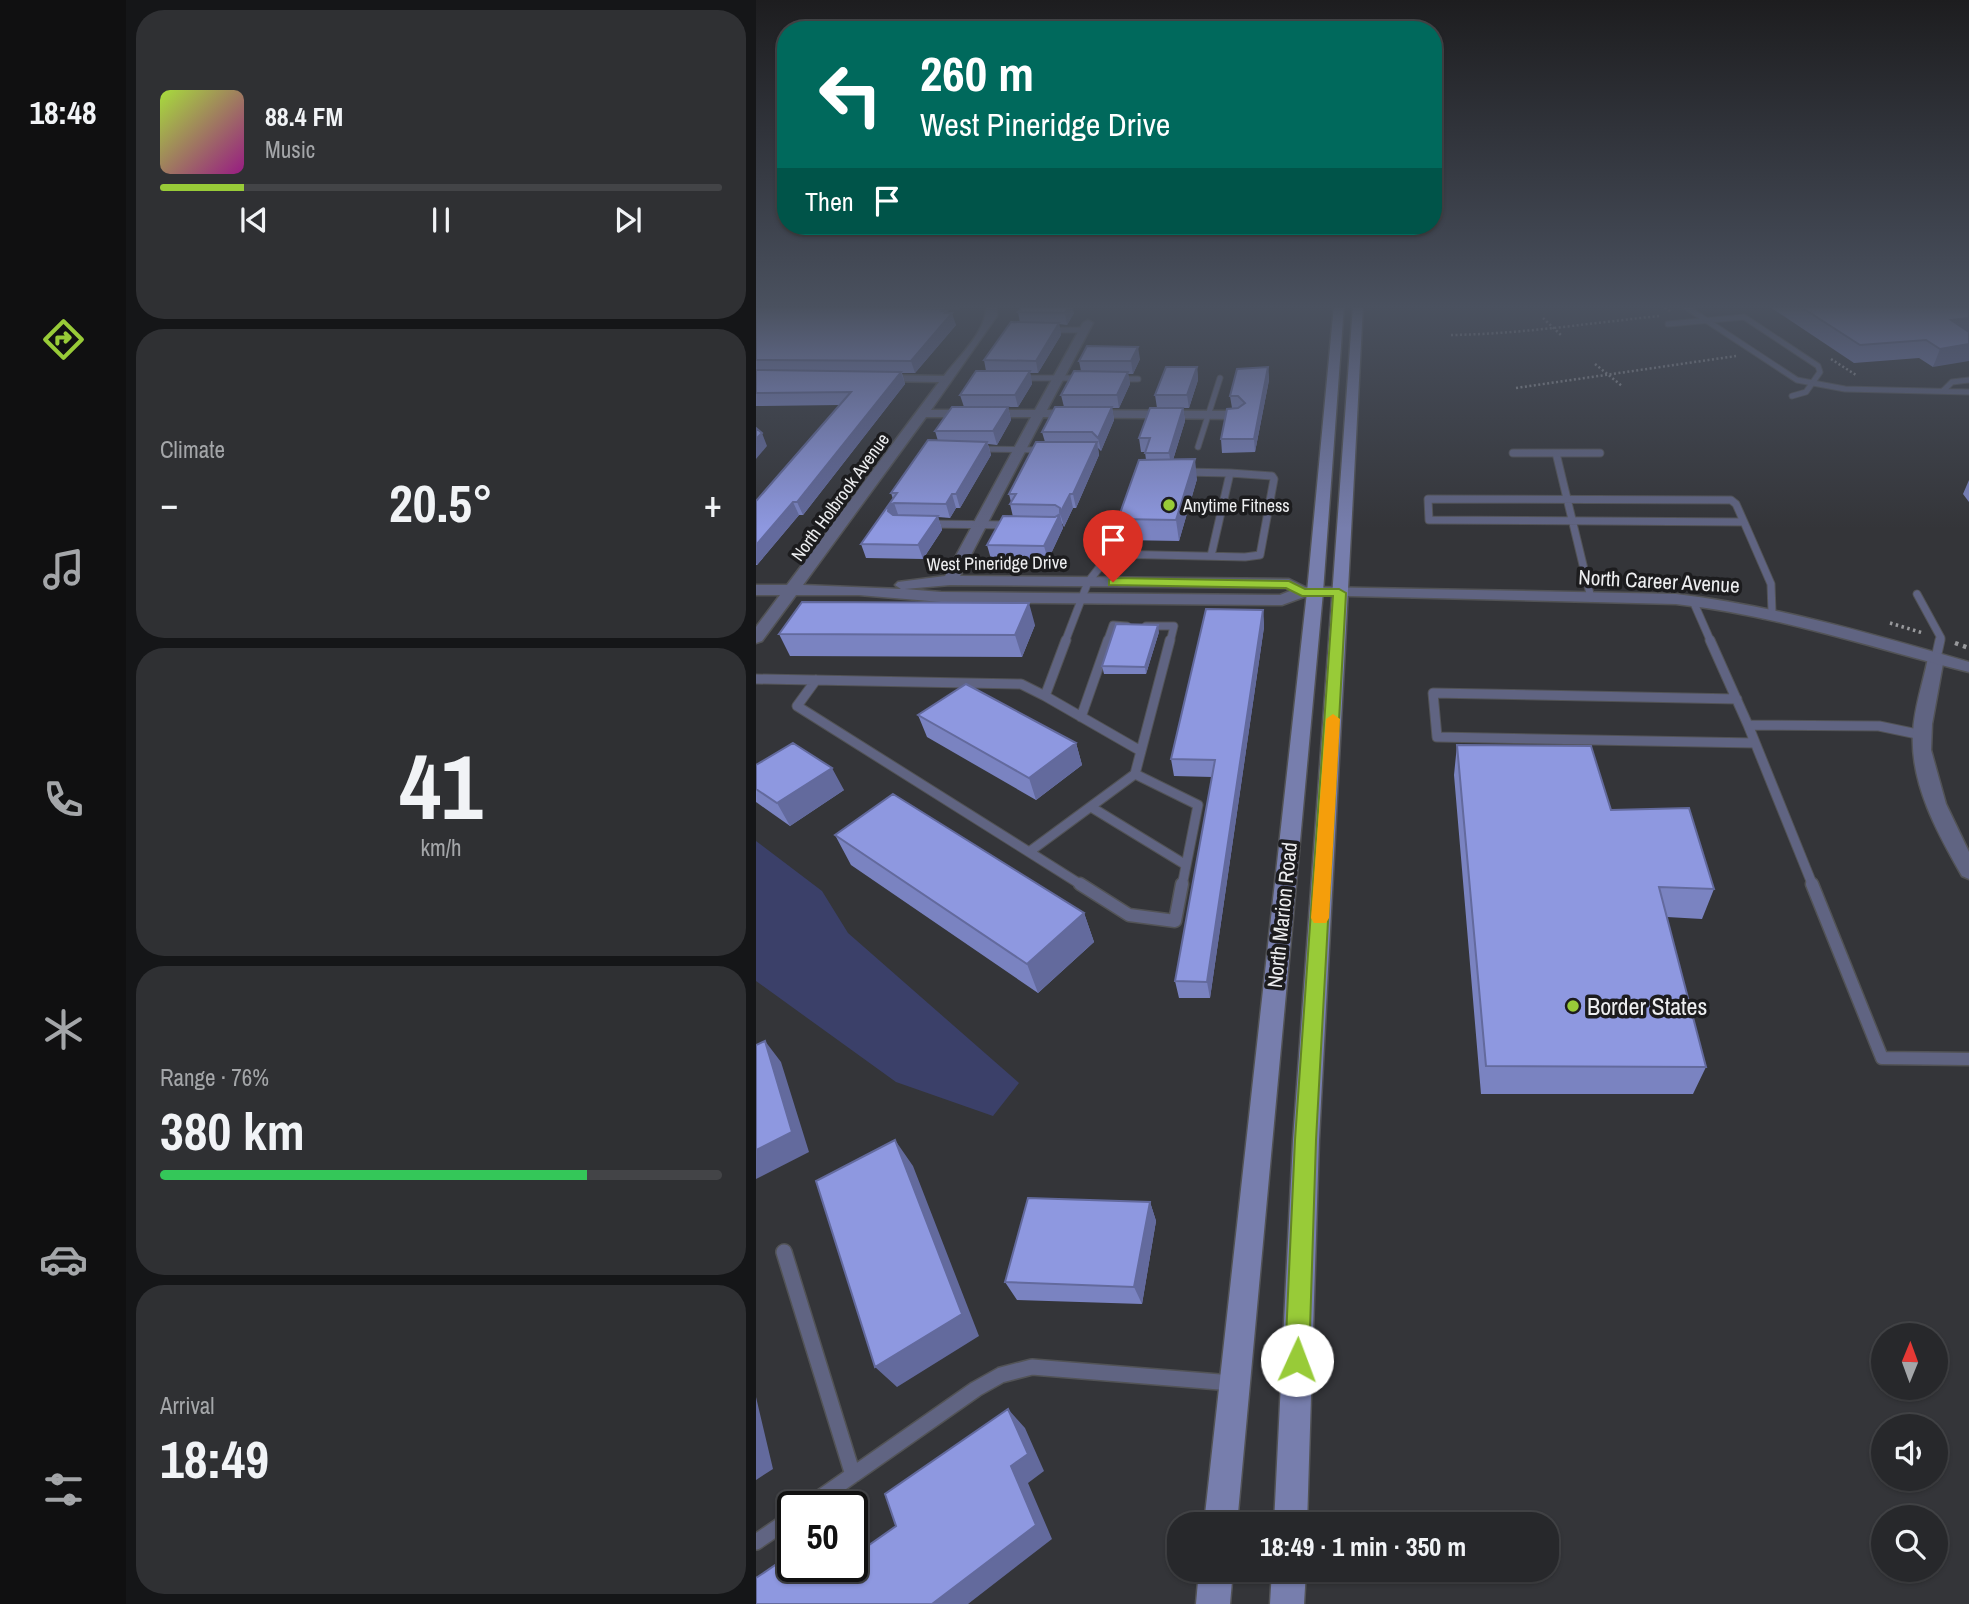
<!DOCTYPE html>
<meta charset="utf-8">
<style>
:root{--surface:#27282b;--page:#2f3033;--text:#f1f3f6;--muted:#a4a6a9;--line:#434447;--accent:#98cb38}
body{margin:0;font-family:"Archivo Narrow",sans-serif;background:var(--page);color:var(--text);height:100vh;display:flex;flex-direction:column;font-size:26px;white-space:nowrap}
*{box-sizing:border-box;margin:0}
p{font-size:23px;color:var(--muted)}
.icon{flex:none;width:38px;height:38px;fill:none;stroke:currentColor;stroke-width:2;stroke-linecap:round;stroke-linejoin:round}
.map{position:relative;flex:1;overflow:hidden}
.details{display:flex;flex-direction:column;gap:10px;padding:10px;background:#151618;width:630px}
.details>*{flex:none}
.hud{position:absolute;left:21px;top:21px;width:665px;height:214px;border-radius:28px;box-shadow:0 2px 5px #0004,0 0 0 2px var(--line);background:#00695c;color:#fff;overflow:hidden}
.needle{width:46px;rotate:1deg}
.controls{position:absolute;left:1115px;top:1323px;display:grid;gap:14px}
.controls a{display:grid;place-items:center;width:77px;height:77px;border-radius:50%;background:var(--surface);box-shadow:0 2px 5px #0004,0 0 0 2px var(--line);font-size:35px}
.speed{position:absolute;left:21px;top:1491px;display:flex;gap:14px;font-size:35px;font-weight:700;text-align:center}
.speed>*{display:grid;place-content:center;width:91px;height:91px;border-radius:50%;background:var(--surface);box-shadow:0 2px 5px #0004,0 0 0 2px var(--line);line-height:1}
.speed .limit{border:4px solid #111;border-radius:10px;background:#fff;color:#111}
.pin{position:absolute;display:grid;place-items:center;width:60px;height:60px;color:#fff;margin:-72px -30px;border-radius:50% 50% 50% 0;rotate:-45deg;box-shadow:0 0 7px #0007}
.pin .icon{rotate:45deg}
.me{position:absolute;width:77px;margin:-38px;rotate:2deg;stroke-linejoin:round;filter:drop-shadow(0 0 5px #0008)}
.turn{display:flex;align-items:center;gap:24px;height:147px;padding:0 28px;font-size:32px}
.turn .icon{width:91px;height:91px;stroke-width:2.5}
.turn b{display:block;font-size:49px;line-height:60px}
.then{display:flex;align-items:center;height:66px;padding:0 28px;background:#0003;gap:14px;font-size:26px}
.big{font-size:52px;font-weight:800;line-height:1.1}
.details .widget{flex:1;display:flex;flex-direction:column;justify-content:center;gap:10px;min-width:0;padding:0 24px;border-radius:28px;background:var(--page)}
.details .dial{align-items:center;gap:0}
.dial b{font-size:91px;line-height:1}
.song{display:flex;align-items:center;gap:21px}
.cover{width:84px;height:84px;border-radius:10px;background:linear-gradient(135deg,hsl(80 70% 55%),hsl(310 70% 35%))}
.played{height:7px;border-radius:4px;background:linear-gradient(90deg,var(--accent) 15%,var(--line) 15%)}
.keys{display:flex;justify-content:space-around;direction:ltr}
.heat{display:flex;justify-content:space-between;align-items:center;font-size:38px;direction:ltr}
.charge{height:10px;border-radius:5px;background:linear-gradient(90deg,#34c759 76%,var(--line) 0)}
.trip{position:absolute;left:411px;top:1512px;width:392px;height:70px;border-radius:28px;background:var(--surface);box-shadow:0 2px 5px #0004,0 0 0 2px var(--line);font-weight:800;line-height:70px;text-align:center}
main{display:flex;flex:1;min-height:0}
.dock{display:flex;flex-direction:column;width:126px;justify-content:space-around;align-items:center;background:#101011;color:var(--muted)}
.dock .icon{width:49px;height:49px}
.dock .selected{color:var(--accent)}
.dock b{font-size:32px;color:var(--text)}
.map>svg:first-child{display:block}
.green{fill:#3b4069}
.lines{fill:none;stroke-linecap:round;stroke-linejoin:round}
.service-far4-casing{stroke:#525356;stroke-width:7}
.service-far3-casing{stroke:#525356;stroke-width:9}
.service-far2-casing{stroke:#525356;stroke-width:11}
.service-far1-casing{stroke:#525356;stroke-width:15}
.service-casing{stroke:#525356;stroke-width:18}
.minor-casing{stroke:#525356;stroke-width:3}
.tertiary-casing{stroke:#525356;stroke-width:3}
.secondary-casing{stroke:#525356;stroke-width:3}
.path-far2{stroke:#98999c;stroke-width:2.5;stroke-dasharray:2 2.5;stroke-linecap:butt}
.path-far1{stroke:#98999c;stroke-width:3.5;stroke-dasharray:2.5 3.5;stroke-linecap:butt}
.path{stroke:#98999c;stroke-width:4.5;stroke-dasharray:3.5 5;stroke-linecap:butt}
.service-far4{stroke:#606482;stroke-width:5}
.service-far3{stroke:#606482;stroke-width:7}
.service-far2{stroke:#606482;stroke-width:9}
.service-far1{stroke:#606482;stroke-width:12}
.service{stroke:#606482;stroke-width:15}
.minor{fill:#606482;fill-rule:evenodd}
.tertiary{fill:#606482;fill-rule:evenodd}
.secondary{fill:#777ead;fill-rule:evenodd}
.wall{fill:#7a83c1}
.shaded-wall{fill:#636a9d}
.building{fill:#8e98e0;stroke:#636a9d;stroke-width:2}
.route{fill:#98cb38;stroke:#638424;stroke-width:2}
.slow{fill:#f59e0b}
.poi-dot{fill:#98cb38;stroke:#1c1c1e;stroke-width:2.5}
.labels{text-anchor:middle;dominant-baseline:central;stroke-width:7;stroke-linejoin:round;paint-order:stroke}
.far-street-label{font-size:18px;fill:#edeef0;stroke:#1c1c1e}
.far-poi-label{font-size:18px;fill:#edeef0;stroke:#1c1c1e;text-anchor:start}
.street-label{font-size:21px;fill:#edeef0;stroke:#1c1c1e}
.near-poi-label{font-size:24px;fill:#edeef0;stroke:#1c1c1e;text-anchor:start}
</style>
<main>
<nav class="dock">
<b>18:48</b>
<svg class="icon selected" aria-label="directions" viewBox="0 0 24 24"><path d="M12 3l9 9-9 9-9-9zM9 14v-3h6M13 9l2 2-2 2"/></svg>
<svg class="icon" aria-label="music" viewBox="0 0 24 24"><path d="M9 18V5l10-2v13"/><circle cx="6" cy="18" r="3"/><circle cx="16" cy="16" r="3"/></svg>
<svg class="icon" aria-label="phone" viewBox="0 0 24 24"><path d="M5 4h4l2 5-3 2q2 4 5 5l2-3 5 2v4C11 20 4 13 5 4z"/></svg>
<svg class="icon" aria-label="climate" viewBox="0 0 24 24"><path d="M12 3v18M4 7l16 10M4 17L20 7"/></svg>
<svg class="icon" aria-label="car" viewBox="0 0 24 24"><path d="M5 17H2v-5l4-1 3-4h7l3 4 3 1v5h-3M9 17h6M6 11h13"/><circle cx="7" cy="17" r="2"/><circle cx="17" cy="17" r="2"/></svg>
<svg class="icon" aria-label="filters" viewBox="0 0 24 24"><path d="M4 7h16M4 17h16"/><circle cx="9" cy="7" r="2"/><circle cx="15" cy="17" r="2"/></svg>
</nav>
<section class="details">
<div class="widget">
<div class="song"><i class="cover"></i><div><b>88.4 FM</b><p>Music</p></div></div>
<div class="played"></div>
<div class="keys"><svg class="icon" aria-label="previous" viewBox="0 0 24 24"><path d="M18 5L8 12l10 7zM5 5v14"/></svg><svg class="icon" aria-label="pause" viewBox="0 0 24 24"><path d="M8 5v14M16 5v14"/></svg><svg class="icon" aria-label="next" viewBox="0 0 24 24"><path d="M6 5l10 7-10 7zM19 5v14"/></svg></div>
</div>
<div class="widget"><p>Climate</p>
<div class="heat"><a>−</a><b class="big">20.5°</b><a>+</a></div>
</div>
<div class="widget dial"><b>41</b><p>km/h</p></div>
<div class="widget"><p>Range · 76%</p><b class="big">380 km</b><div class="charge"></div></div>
<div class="widget"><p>Arrival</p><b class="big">18:49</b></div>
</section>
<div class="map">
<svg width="1213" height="1604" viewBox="0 0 1213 1604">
<rect width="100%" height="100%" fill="#343539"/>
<path class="green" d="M0,841L66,891L92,933L263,1083L237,1116L140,1082L0,981Z"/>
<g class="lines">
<g class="service-far4-casing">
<path id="service-far4" d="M927,305L1041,380L1089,389L1213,392
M912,324L988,317L1062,366L1064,372L1050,392L1036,396
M291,330H329
M265,378H327
M360,379H382
M1187,391L1196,382L1213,380
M442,447L464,378
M221,449L287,450"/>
</g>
<g class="service-far3-casing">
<path id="service-far3" d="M757,453H800
M429,472L474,473
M672,499L975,500L980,504L988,522L673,520Z
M988,522L1015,584L1016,612
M172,524L255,525
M354,554L366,516
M1161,594L1185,638L1184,642
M835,598L800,453H844
M937,601L955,642
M390,626H418L414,642
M309,642L332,582L354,554L489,557L504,555L518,479L516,476L474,473L455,556
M351,642L357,625L371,626"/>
</g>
<g class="service-far2-casing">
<path id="service-far2" d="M954,640L992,725L1123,726L1166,735
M1180,658L1184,640
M0,679L265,684L289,696L310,640
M60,680L41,706L327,886
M289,696L383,750
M981,699L677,693L681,737L999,743
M325,717L352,640
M992,725L1057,886
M379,774L414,640
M335,807L430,865
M273,852L379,774L442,805L426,886"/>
</g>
<g class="service-far1-casing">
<path id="service-far1" d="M324,884L373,915L419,921L426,884
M1056,884L1126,1058L1213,1059"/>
</g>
<g class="service-casing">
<path id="service" d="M28,1252L97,1475
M51,1507L220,1389L245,1375L276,1367L476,1383
M0,1542L37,1517"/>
</g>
<g class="minor-casing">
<path id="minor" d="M106,305H207L202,308L110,309Z
M230,305H240L241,316L175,410H279L327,323L332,320L337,323L291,410L482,411L488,415L482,419L287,417L204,576L533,579L549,587L564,589L567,592L564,595L548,597L526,605L185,602L103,595H40L6,641L0,643V627L24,595H0V585H31L183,382L124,381L118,378L124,375L188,376C203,356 232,330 230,305ZM170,417H275L189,576L142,582L139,585L145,589L47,585ZM194,585L530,588L534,591L524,595L185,592L149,589Z
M1180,653L1188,658L1176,724L1175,750L1190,804L1213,852V879L1206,876C1182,834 1154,784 1157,733C1158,708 1167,683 1172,658Z"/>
</g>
<g class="tertiary-casing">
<path id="tertiary" d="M559,587L920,594C1021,606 1116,634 1213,662V672C1112,647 1025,616 920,604L554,595L551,592L554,589Z"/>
</g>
<g class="secondary-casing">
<path id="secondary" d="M578,305H588L567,592L481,1524H448L551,592Z
M597,305H607L563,1140L551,1524H518L537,1140Z
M443,1570H477L474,1604H440Z
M516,1570H550L548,1604H514Z"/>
</g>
<path class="path-far2" d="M905,305L914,311
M787,318L806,336
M695,335C765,334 834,323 903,316
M1075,359L1100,375
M839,364L866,386
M760,388L980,356"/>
<path class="path-far1" d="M1134,623L1167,633"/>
<path class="path" d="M1199,643L1213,648"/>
<use href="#service-far4" class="service-far4"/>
<use href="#service-far3" class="service-far3"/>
<use href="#service-far2" class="service-far2"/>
<use href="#service-far1" class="service-far1"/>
<use href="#service" class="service"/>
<use href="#minor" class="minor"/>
<use href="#tertiary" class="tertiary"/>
<use href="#secondary" class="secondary"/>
</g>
<path class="wall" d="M0,305H134L135,308L188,311L192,313L200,325L159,373H146L149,384L47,515H43L1,565H0V501L84,405L0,406Z
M1011,305H1213L1177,367L1163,358L1098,363Z
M262,312L318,313L311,325L303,324L305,335L282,373H274L276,384L262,407H252L255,420L241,445L232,444L235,455L204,508H200L194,518L182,517L186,530L167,559L110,558L105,544L137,499L135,493L182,441L179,431L208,407L204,395L230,371L228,360L264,323Z
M384,359L377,374H372L374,384L363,408H356L358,420L345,451L342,448L343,455L320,508H317L308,527L305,521L307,528L292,560L235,559L231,545L257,517L254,504L255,502L253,494L289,442L286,432L308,407L305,395L325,371L323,361Z
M441,367L442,380L433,408H408H427L429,421L417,460L441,479L423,541L366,540L362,519L390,460L389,452H385L383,438L401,408L399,395Z
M512,367L513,380L499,452L466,453L465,439L476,408L474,396Z
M1213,480V502L1207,494Z
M507,610L508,627L454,998H423L419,981L456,777L418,776L415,759Z
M279,625L266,657L34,656L23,634Z
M403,632L390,674H348L346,666Z
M162,715L320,743L326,765L280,800L171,737Z
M701,745L855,810L958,889L946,919L911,917L950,1067L937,1094H725L698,775Z
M0,765L88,790L34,826L0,802Z
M79,835L328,913L338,942L282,993L95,865Z
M394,1202L400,1221L386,1304L261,1300L249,1282Z"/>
<path class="shaded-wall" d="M127,305H134L136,311L124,308Z
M314,305H316L318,313L311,325L309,313Z
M187,309L190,320L189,313L191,311L193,318L196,313L200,325L159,373L155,361Z
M1213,318V334L1195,320Z
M303,323L305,335L282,373L280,361Z
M1213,344V361L1177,367L1184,349Z
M382,347L384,359L377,374L375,361Z
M441,367L442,380L433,408L431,395Z
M512,367L513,380L499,452L498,439Z
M274,371L276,384L262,407L259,395Z
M145,372L149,384L47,515L41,502Z
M372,372L374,384L363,408L361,395Z
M252,407L255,420L241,445L237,431Z
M356,407L358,420L345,451L342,438Z
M427,408L429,421L415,466L413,453Z
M6,433L11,446L0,459V439Z
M231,442L235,455L204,508L200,494Z
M341,442L343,455L320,508L317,494Z
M439,459L441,479L423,541L420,520Z
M196,494L200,508L194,518L190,504Z
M314,494L317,508L308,527L304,513Z
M37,502L43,515L1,565L0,563V545Z
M138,503L143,517L138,519L132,511L133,505Z
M304,514L307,528L292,560L288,546Z
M182,516L186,530L167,559L162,545Z
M273,603L279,625L266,657L259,635Z
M507,610L508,627L454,998L451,982Z
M402,625L403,632L390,674L389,667Z
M320,743L326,765L280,800L273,778Z
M76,768L88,790L34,826L21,803Z
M328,913L338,942L282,993L271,964Z
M9,1041L25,1062L53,1152L0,1179V1150Z
M139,1140L157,1166L223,1336L141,1387L119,1367Z
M394,1202L400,1221L386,1304L378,1287Z
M0,1397L17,1469L0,1480Z
M252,1409L269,1428L288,1471L272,1483L296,1539L212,1604H176L255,1466Z
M96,1538L101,1540L112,1576L96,1566Z"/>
<path class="building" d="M0,305H127L124,308L187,309L186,311H191L189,313H196L155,361L0,360Z
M267,305H314L309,313L262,312Z
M1042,305H1213V318L1195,320L1213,332V344L1184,349L1170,340L1104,345Z
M255,322L303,323L280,361L228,360Z
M331,346L382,347L375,361H323Z
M410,367H441L431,395H399Z
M512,367L498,439H465L471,409L482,408L489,403L482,396H474L481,369Z
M0,370L145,372L41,502H37L0,545V501L95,392L0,393Z
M220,371H274L259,395H204Z
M318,371L372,372L361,395H305Z
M196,407H252L237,431H179Z
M299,407H356L342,438L336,432H286Z
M394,408H427L413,453H389L394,438H383Z
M0,428L6,433L0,439Z
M172,440L231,442L200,494H196L190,504L138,503L133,505L132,511L137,515L182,516L162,545L105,544L141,493H135Z
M280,442H341L317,494H314L304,513V508L299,505L254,504L260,494H253Z
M439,459L420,520L362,519L383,460Z
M304,514L288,546L231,545L247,516L299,517Z
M46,602L273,603L259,635L23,634Z
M450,609L507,610L451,982L419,981L459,760L415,759Z
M360,624L402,625L389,667L346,666Z
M210,684L320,743L273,778L162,715Z
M37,743L76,768L21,803L0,789V765Z
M701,745L835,746L855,810L933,808L958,889L903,887L950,1067L730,1066Z
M137,794L328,913L271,964L79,835Z
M9,1041L36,1132L0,1150V1045Z
M139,1140L206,1314L119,1367L60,1181Z
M272,1198L394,1202L378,1287L249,1282Z
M252,1409L272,1454L255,1466L280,1525L176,1604H0V1578L37,1553V1566H96V1557L140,1526L129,1494Z"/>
<linearGradient id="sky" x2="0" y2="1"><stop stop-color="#1d1d1f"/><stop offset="0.58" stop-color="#4a515f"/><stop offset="1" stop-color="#4a515f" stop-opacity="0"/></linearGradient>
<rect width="1213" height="529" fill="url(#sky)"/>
<path class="route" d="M357,578L533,581L549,589H583L590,593L560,1140L553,1360L550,1368L541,1372L532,1368L529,1360L539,1140L577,596H546L530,588L353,585V580Z"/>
<path class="slow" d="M577,714L584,719L573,918L570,923H558L555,918L570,719Z"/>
<g class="poi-dot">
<circle cx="413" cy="505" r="7"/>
<circle cx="817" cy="1006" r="7"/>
</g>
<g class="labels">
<g class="far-street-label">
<text transform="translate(84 497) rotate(-54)">North Holbrook Avenue</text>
<text transform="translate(241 563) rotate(-1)">West Pineridge Drive</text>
</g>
<g class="far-poi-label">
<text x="427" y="505">Anytime Fitness</text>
</g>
<g class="street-label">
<text transform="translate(903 581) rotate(3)">North Career Avenue</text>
<text transform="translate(526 915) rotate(-84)">North Marion Road</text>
</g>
<g class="near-poi-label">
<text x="831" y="1006">Border States</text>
</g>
</g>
</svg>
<div class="controls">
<a><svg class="needle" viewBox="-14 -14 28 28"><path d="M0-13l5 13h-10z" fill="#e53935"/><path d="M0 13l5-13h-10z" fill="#a4a6a9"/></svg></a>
<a><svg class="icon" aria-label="sound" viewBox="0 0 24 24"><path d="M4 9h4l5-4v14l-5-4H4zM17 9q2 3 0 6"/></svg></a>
<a><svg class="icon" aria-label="search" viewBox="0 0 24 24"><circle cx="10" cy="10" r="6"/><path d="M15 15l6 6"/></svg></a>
</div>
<div class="speed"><div class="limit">50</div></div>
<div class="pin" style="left:357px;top:582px;background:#d93025"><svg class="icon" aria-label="arrive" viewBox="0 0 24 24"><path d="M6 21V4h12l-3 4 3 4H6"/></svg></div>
<svg class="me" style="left:541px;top:1360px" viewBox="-20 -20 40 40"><circle r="19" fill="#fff"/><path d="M0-13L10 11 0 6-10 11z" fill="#98cb38"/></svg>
<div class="trip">18:49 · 1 min · 350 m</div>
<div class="hud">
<div class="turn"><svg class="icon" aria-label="left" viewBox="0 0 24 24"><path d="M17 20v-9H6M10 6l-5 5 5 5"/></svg><div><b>260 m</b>West Pineridge Drive</div></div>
<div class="then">Then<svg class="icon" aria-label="arrive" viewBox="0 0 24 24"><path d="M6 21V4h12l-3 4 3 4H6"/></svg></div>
</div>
</div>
</main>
